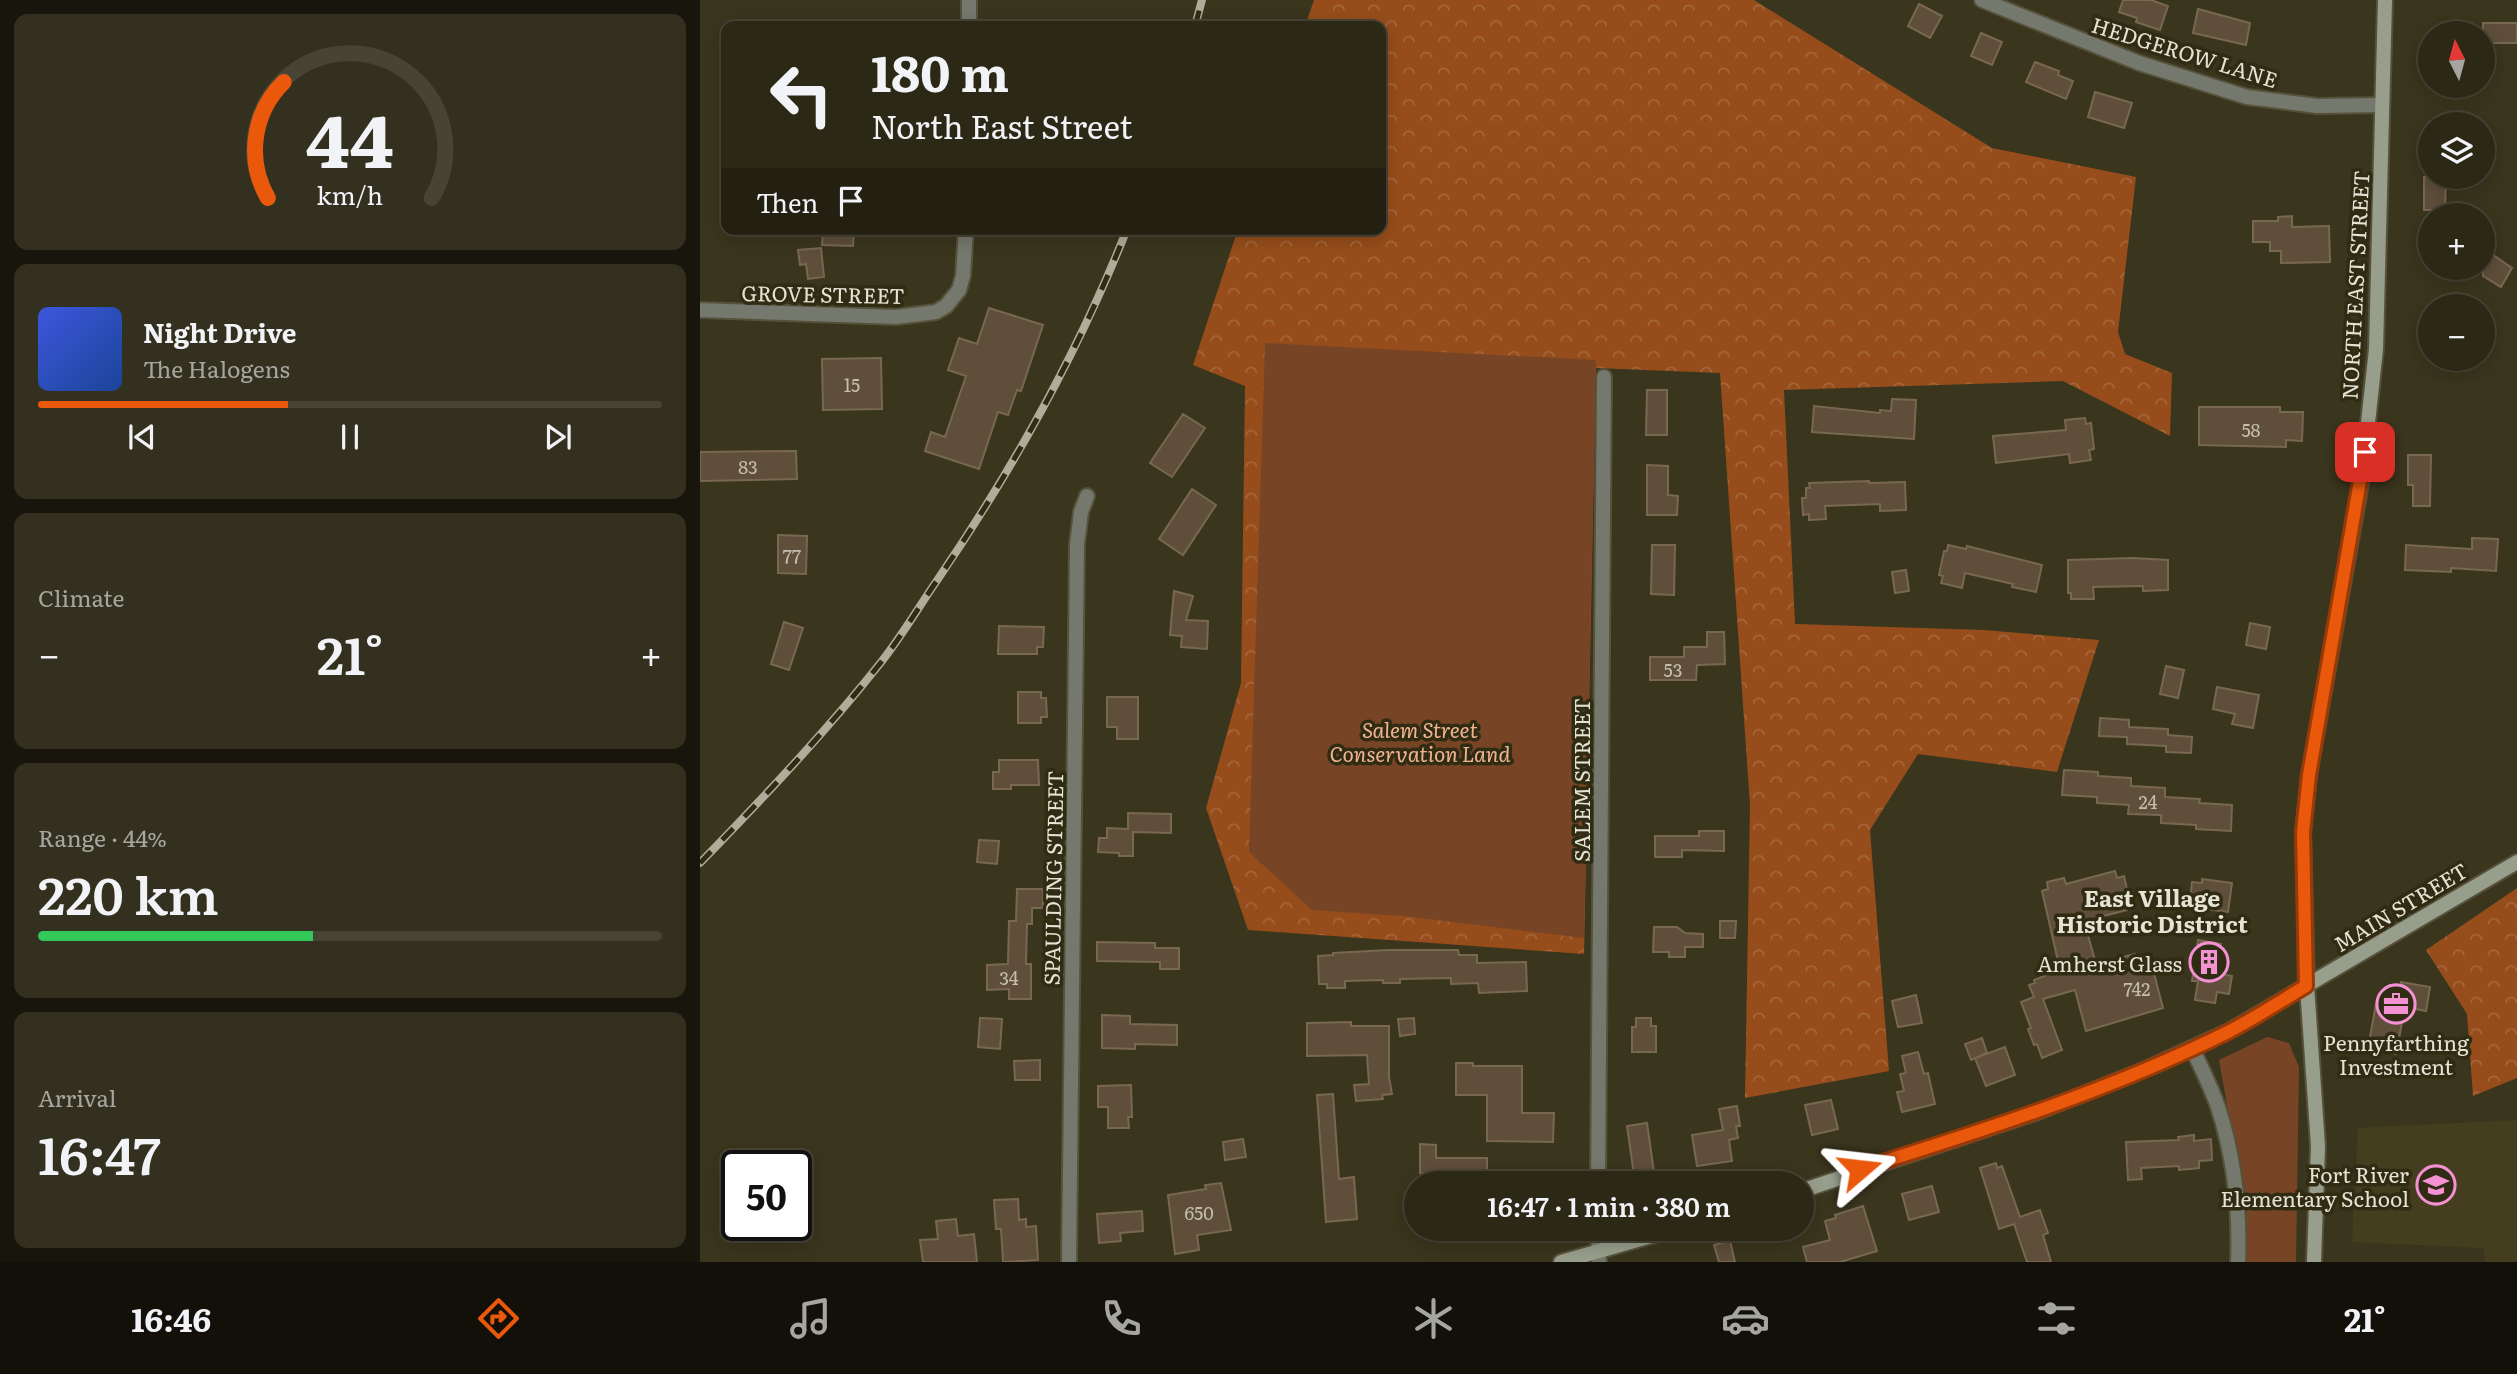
<!DOCTYPE html>
<meta charset="utf-8">
<style>
:root{--surface:#2c2816;--page:#34301f;--text:#f1f3f6;--muted:#a6a6a1;--line:#484435;--accent:#ea580c}
body{margin:0;font-family:Literata,serif;background:var(--page);color:var(--text);height:100vh;display:flex;flex-direction:column;font-size:26px;white-space:nowrap}
*{box-sizing:border-box;margin:0}
p{font-size:23px;color:var(--muted)}
.icon{flex:none;width:38px;height:38px;fill:none;stroke:currentColor;stroke-width:2;stroke-linecap:round;stroke-linejoin:round}
.map{position:relative;flex:1;overflow:hidden}
.sheet{display:flex;flex-direction:column;gap:14px;padding:14px;background:#18160c;width:700px}
.sheet>*{flex:none}
.banner{position:absolute;left:21px;top:21px;width:665px;height:214px;border-radius:14px;box-shadow:0 4px 18px #0003,0 0 0 2px var(--line);background:#2c2816;color:var(--text);overflow:hidden}
.needle{width:46px;rotate:354deg}
.fabs{position:absolute;left:1718px;top:21px;display:grid;gap:14px}
.fabs a{display:grid;place-items:center;width:77px;height:77px;border-radius:50%;background:var(--surface);box-shadow:0 4px 18px #0003,0 0 0 2px var(--line);font-size:35px}
.speed{position:absolute;left:21px;top:1150px;display:flex;gap:14px;font-size:35px;font-weight:700;text-align:center}
.speed>*{display:grid;place-content:center;width:91px;height:91px;border-radius:50%;background:var(--surface);box-shadow:0 4px 18px #0003,0 0 0 2px var(--line);line-height:1}
.speed .limit{border:4px solid #111;border-radius:10px;background:#fff;color:#111}
.pin{position:absolute;display:grid;place-items:center;width:60px;height:60px;color:#fff;margin:-30px;border-radius:14px;box-shadow:0 4px 10px #0006}
.me{position:absolute;width:77px;margin:-38px;rotate:73deg;stroke-linejoin:round;filter:drop-shadow(0 0 5px #0008)}
.turn{display:flex;align-items:center;gap:24px;height:147px;padding:0 35px;font-size:32px}
.turn .icon{width:91px;height:91px;stroke-width:2.5}
.turn b{display:block;font-size:49px;line-height:60px}
.then{display:flex;align-items:center;height:66px;padding:0 35px;background:#0003;gap:14px;font-size:26px}
.big{font-size:52px;font-weight:600;line-height:1.1}
.sheet .widget{flex:1;display:flex;flex-direction:column;justify-content:center;gap:10px;min-width:0;padding:0 24px;border-radius:14px;background:var(--page)}
.sheet .dial{align-items:center;gap:0}
.dial svg{height:182px;overflow:visible;fill:none;stroke:var(--line);stroke-width:7;stroke-linecap:round;text-anchor:middle}
.dial text{fill:var(--text);stroke:none}
.song{display:flex;align-items:center;gap:21px}
.cover{width:84px;height:84px;border-radius:10px;background:linear-gradient(135deg,hsl(230 70% 55%),hsl(220 70% 35%))}
.played{height:7px;border-radius:4px;background:linear-gradient(90deg,var(--accent) 40%,var(--line) 40%)}
.keys{display:flex;justify-content:space-around;direction:ltr}
.heat{display:flex;justify-content:space-between;align-items:center;font-size:38px;direction:ltr}
.charge{height:10px;border-radius:5px;background:linear-gradient(90deg,#34c759 44%,var(--line) 0)}
.trip{position:absolute;left:704px;top:1171px;width:410px;height:70px;border-radius:35px;background:var(--surface);box-shadow:0 4px 18px #0003,0 0 0 2px var(--line);font-weight:600;line-height:70px;text-align:center}
.menu{display:flex;height:112px;justify-content:space-around;align-items:center;background:#121009;color:var(--muted)}
.menu .icon{width:49px;height:49px}
.menu .current{color:var(--accent)}
.menu b{font-size:32px;color:var(--text)}
main{display:flex;flex:1;min-height:0}
.map>svg:first-child{display:block}
.built{fill:#443e1f}
.forest{fill:url(#forest-crowns)}
.green{fill:#774526}
.building{fill:#5e4e3a;stroke:#786852;stroke-width:2}
.lines{fill:none;stroke-linecap:round;stroke-linejoin:round}
.minor-casing{stroke:#56513a;stroke-width:18}
.secondary-casing{stroke:#56513a;stroke-width:18}
.minor{stroke:#75786d;stroke-width:14}
.secondary{stroke:#989e8c;stroke-width:14}
.rail-casing{stroke:#afac9a;stroke-width:8}
.rail{stroke:#302b13;stroke-width:5;stroke-dasharray:16;stroke-linecap:butt}
.route-casing{stroke:#983908;stroke-width:18}
.route{stroke:#ea580c;stroke-width:12}
.labels{text-anchor:middle;dominant-baseline:central;stroke-width:7;stroke-linejoin:round;paint-order:stroke}
.number-label{font-size:18px;fill:#c4beae}
.street-label{font-size:21px;fill:#e6e3d5;stroke:#302b13}
.park-label{font-size:21px;font-style:italic;fill:#f2b490;stroke:#302b13}
.poi-label{font-size:21px;fill:#e6e3d5;stroke:#302b13;text-anchor:end}
.neighbourhood-label{font-size:23px;font-weight:bold;fill:#e6e3d5;stroke:#302b13}
</style>
<main>
<section class="sheet">
<div class="widget dial"><svg viewBox="0 0 100 80">
<path d="M14 69A42 42 0 1 1 86 69"/>
<path d="M14 69A42 42 0 0 1 21 18" stroke="#ea580c"/>
<text x="50" y="56" font-size="32" font-weight="700">44</text>
<text x="50" y="72" font-size="11">km/h</text>
</svg></div>
<div class="widget">
<div class="song"><i class="cover"></i><div><b>Night Drive</b><p>The Halogens</p></div></div>
<div class="played"></div>
<div class="keys"><svg class="icon" aria-label="previous" viewBox="0 0 24 24"><path d="M18 5L8 12l10 7zM5 5v14"/></svg><svg class="icon" aria-label="pause" viewBox="0 0 24 24"><path d="M8 5v14M16 5v14"/></svg><svg class="icon" aria-label="next" viewBox="0 0 24 24"><path d="M6 5l10 7-10 7zM19 5v14"/></svg></div>
</div>
<div class="widget"><p>Climate</p>
<div class="heat"><a>−</a><b class="big">21°</b><a>+</a></div>
</div>
<div class="widget"><p>Range · 44%</p><b class="big">220 km</b><div class="charge"></div></div>
<div class="widget"><p>Arrival</p><b class="big">16:47</b></div>
</section>
<div class="map">
<svg width="1817" height="1262" viewBox="0 0 1817 1262">
<defs>
<pattern id="forest-crowns" width="20" height="18" patternUnits="userSpaceOnUse" patternTransform="scale(1.75)"><rect width="20" height="18" fill="#964d1b"/><path d="M2 6a3 3 0 1 1 6 0M12 15a3 3 0 1 1 6 0" fill="none" stroke="#a5663b"/></pattern>
</defs>
<rect width="100%" height="100%" fill="#3a351d"/>
<path class="built" d="M1817,1120V1262H1785L1783,1248L1652,1242L1658,1128Z"/>
<path class="forest" d="M614,0H1054L1292,148L1436,177L1418,332L1425,354L1472,373L1470,436L1363,381L1084,390L1095,624L1284,630L1399,640L1357,772L1218,754L1170,830L1189,1071L1045,1098L1050,805L1020,373L896,368L884,954L548,930L506,808L541,683L545,386L493,365L538,229H681V26H605Z
M1817,888V1078L1773,1096L1767,1014L1726,950Z"/>
<path class="green" d="M565,343L896,360L884,938L703,916L612,910L549,852Z
M1567,1037L1589,1043L1599,1067L1596,1262H1541L1535,1150L1519,1060Z"/>
<path class="building" d="M1423,0H1451L1468,6L1460,30L1436,22L1437,18L1419,12Z
M1219,4L1242,16L1230,38L1208,26Z
M1498,9L1550,23L1546,45L1493,33Z
M1783,23H1817V43H1783Z
M1281,33L1302,42L1292,65L1271,56Z
M1335,62L1359,71L1358,75L1373,81L1366,99L1326,82Z
M1395,92L1432,103L1424,128L1388,117Z
M1724,177H1746L1745,210H1724Z
M1592,216V227L1629,226L1630,262L1581,263V251H1570V242H1553V221H1578V217Z
M123,229L154,232L153,246L122,245Z
M121,248L124,277L108,279L106,264L100,265L98,250Z
M1783,248L1812,268L1801,287L1783,276Z
M289,308L343,325L321,391L317,390L308,415L298,412L279,469L225,451L231,432L245,437L266,376L248,370L259,338L277,344Z
M181,358L182,409L123,410L122,359Z
M947,390H967V435H946Z
M1192,399L1216,400L1214,439L1112,432L1114,406L1180,413V410L1191,411Z
M1499,407H1580V412H1603L1602,441L1586,440V447L1499,445Z
M483,414L505,428L472,477L450,463Z
M1385,418L1386,424L1391,423L1394,449L1389,450L1391,460L1370,463L1369,454L1296,463L1293,436L1366,430L1365,420Z
M96,451L97,479L0,481V452Z
M1708,455H1731L1730,506H1713V485H1708Z
M947,465L968,466V495L978,496L977,515H947Z
M1169,481V483L1205,482L1206,510L1180,511V504L1125,506L1126,519L1109,520V514L1103,515L1102,498H1106V488H1110L1109,483Z
M492,489L516,505L483,555L459,539Z
M78,535L107,536L106,574L78,573Z
M1772,538L1798,539L1796,571L1751,568V572L1705,570L1706,545L1772,549Z
M952,545H975L974,595L951,594Z
M1248,545L1266,549L1267,546L1342,565L1336,592L1312,587L1313,584L1265,573L1262,588L1241,583L1243,576L1239,575L1244,551H1247Z
M1433,558L1468,560V590L1443,591V586L1393,587L1394,599H1371V593H1368V560Z
M1206,570L1209,591L1195,593L1192,572Z
M474,591L493,596L486,620L508,621L507,649L481,647L482,636L470,635Z
M84,622L103,628L89,670L71,664Z
M1550,623L1570,627L1566,649L1546,645Z
M299,626L344,627L343,647H337V654H298Z
M1007,632H1024L1025,664L997,665L996,680H950V657H984V647H1007Z
M1466,666L1484,670L1478,698L1460,694Z
M1517,687L1559,695L1553,728L1532,724L1535,714L1513,709Z
M318,692H341V698H346L347,717H341V723H318Z
M407,697H438V739H417V727H407Z
M1400,718L1429,720V727L1468,729V735L1492,737L1491,753L1466,752V746L1427,744V737L1399,736Z
M299,760H338L339,785H311V789H293V772H299Z
M1364,770L1398,772V776L1431,778V786L1465,788V797L1500,799L1499,803L1532,805L1531,831L1496,829V825L1461,823V815L1428,814L1429,805L1397,803V797L1362,795Z
M428,813L471,814V833L433,832V856H419V853L398,852L399,838H407V828L428,829Z
M999,831H1024V851L982,850V857H955V836H999Z
M279,840L299,841L297,864L277,862Z
M1415,871L1417,878L1424,876L1430,902L1425,903L1427,910L1384,921L1396,964L1435,954L1437,961L1450,958L1463,1008L1386,1031L1375,990L1343,999L1362,1050L1342,1058L1337,1044L1334,1045L1328,1029L1331,1028L1321,1002L1334,997L1329,985L1335,983L1334,980L1360,970L1342,891L1348,889L1347,882L1364,878L1366,884Z
M1502,879L1532,883L1528,912L1496,908V902L1490,901L1492,882L1502,883Z
M317,889H343V908H332V924H327L326,964H331V999H309V989L287,990V965L308,964L309,921H316Z
M1020,921H1036L1035,938H1020Z
M954,927H977L985,933L1003,934V947H985V957H969V952H953Z
M1498,940L1521,944L1520,948L1524,949L1520,974L1532,976L1529,994L1517,992L1515,1003L1495,1000L1498,981H1492Z
M397,942L455,943V948H479V969H460V962L397,961Z
M689,950H758L759,955H777V963L826,962L827,991L779,993L778,983L751,984V978L700,979V983H683V980L645,981V988H627V984H619L618,956L633,955V953Z
M1701,982L1730,987L1726,1011L1705,1007L1696,1054L1668,1048L1676,1004L1686,1006L1690,985L1700,987Z
M1216,995L1222,1023L1198,1027L1192,1001Z
M402,1015L430,1016V1024L477,1025V1045L435,1044V1049L402,1048Z
M280,1018L302,1019L300,1049L278,1047Z
M714,1018L715,1034L700,1036L698,1019Z
M936,1018H951V1026H956V1052H932V1027H936Z
M651,1022V1026H689V1077L692,1094L682,1095L683,1099L656,1101L654,1085L669,1084L667,1055L607,1056V1023Z
M1282,1038L1287,1053L1271,1060L1265,1044Z
M1305,1047L1315,1075L1286,1086L1275,1058Z
M1218,1052L1224,1074L1228,1073L1235,1104L1202,1112L1197,1092L1204,1091L1200,1074L1206,1073L1202,1056Z
M340,1060V1080H315L314,1061Z
M756,1063H773V1066H822V1113H854L853,1142L787,1141V1095H756Z
M431,1085L432,1117H428L429,1128H408V1107H398V1086Z
M633,1094L639,1179L654,1177L657,1219L626,1222L617,1095Z
M1131,1100L1138,1129L1112,1135L1105,1105Z
M1037,1106L1040,1126H1036L1038,1138L1029,1140L1032,1161L997,1166L992,1135L1023,1130L1019,1109Z
M947,1123L955,1179L935,1182L927,1126Z
M1494,1135V1141L1511,1139L1512,1160L1499,1161V1168L1479,1170V1166L1441,1168L1442,1179L1428,1180L1426,1142L1479,1140L1478,1137Z
M543,1139L546,1157L525,1160L523,1142Z
M720,1144L736,1145V1158H787V1183H738V1173H720Z
M1296,1163L1297,1168L1302,1166L1320,1217L1340,1210L1348,1233L1343,1235L1351,1262H1327L1314,1224L1299,1229L1280,1168Z
M521,1183L531,1230L497,1235L499,1250L475,1254L468,1195L506,1189L505,1185Z
M1232,1186L1239,1212L1209,1220L1202,1194Z
M318,1199L319,1220L326,1219V1227L336,1226L338,1260L303,1262L301,1229H296L294,1200Z
M1163,1206L1177,1251L1140,1262H1107L1103,1247L1130,1240L1125,1221L1136,1218L1135,1215Z
M442,1211L443,1231L420,1233L421,1241L399,1243L397,1214Z
M256,1219L258,1236L274,1234L277,1262H223L220,1240L238,1239L236,1221Z
M1030,1241L1035,1262H1019L1014,1245Z"/>
<g class="lines">
<g class="minor-casing">
<path id="minor" d="M269,0V26
M1282,0L1439,63L1547,97L1617,106L1682,105
M0,310L196,317L236,312L246,306L259,290L263,276L266,229
M1492,1048C1501,1067 1511,1087 1518,1107C1534,1156 1540,1210 1538,1262
M898,1183L904,377
M898,1228L899,1262
M369,1262L377,544L381,512L387,496"/>
</g>
<g class="secondary-casing">
<path id="secondary" d="M1101,1191L1338,1112L1448,1068L1529,1031L1817,862
M861,1262L979,1228
M1614,1262L1618,1146L1607,986L1603,833L1609,775L1662,478L1676,349L1685,0"/>
</g>
<use href="#minor" class="minor"/>
<use href="#secondary" class="secondary"/>
<g class="rail-casing">
<path id="rail" d="M495,26L502,0
M0,863C61,800 123,735 178,666C200,639 218,608 238,579C313,469 378,353 427,229"/>
</g>
<use href="#rail" class="rail"/>
</g>
<g class="lines">
<g class="route-casing">
<path id="route" d="M1160,1169C1285,1130 1411,1090 1528,1032C1555,1018 1581,1001 1606,986L1603,832L1609,775L1665,452"/>
</g>
<use href="#route" class="route"/>
</g>
<defs>
<g id="building-ring" transform="scale(2.0125)"><circle r="9.5" fill="#302b13" stroke="#f491d3" stroke-width="1.5"/><path d="M-4-6H4V6H1V3H-1V6H-4ZM-2.5-4.3h1.7v1.8h-1.7ZM.8-4.3h1.7v1.8H.8ZM-2.5-1h1.7V.8h-1.7ZM.8-1h1.7V.8H.8Z" fill="#f491d3"/></g>
<g id="office-ring" transform="scale(2.0125)"><circle r="9.5" fill="#302b13" stroke="#f491d3" stroke-width="1.5"/><path d="M-6-3h4V-5.5h4V-3h4V5H-6ZM-1-4.5V-3h2v-1.5ZM-6 0V1H6V0Z" fill="#f491d3"/></g>
<g id="school-ring" transform="scale(2.0125)"><circle r="9.5" fill="#302b13" stroke="#f491d3" stroke-width="1.5"/><path d="M0-5L7-2L0 1L-7-2ZM-4 1L0 2.5L4 1V4Q0 6-4 4Z" fill="#f491d3"/></g>
</defs>
<g fill-rule="evenodd">
<use href="#building-ring" x="1509" y="962"/>
<use href="#office-ring" x="1696" y="1004"/>
<use href="#school-ring" x="1736" y="1185"/>
</g>
<g class="labels">
<g class="number-label">
<text x="152" y="384">15</text>
<text x="1551" y="429">58</text>
<text x="48" y="466">83</text>
<text x="92" y="555">77</text>
<text x="973" y="669">53</text>
<text x="1448" y="801">24</text>
<text x="309" y="977">34</text>
<text x="1437" y="988">742</text>
<text x="499" y="1212">650</text>
</g>
<g class="street-label">
<text transform="translate(1485 51) rotate(17)">HEDGEROW LANE</text>
<text transform="translate(1654 285) rotate(-87)">NORTH EAST STREET</text>
<text transform="translate(123 293) rotate(1)">GROVE STREET</text>
<text transform="translate(880 780) rotate(-90)">SALEM STREET</text>
<text transform="translate(352 878) rotate(-89)">SPAULDING STREET</text>
<text transform="translate(1700 906) rotate(-31)">MAIN STREET</text>
</g>
<g class="park-label">
<text x="720" y="728">Salem Street<tspan x="720" dy="24">Conservation Land</tspan></text>
</g>
<g class="poi-label">
<text x="1482" y="962">Amherst Glass</text>
<text x="1696" y="1041" text-anchor="middle">Pennyfarthing<tspan x="1696" dy="24">Investment</tspan></text>
<text x="1709" y="1173">Fort River<tspan x="1709" dy="24">Elementary School</tspan></text>
</g>
<g class="neighbourhood-label">
<text x="1452" y="897">East Village<tspan x="1452" dy="26">Historic District</tspan></text>
</g>
</g>
</svg>
<div class="fabs">
<a><svg class="needle" viewBox="-14 -14 28 28"><path d="M0-13l5 13h-10z" fill="#e53935"/><path d="M0 13l5-13h-10z" fill="#a6a6a1"/></svg></a>
<a><svg class="icon" aria-label="layers" viewBox="0 0 24 24"><path d="M12 4l9 5-9 5-9-5zM3 14l9 5 9-5"/></svg></a>
<a>+</a>
<a>−</a>
</div>
<div class="speed"><div class="limit">50</div></div>
<div class="pin" style="left:1665px;top:452px;background:#d93025"><svg class="icon" aria-label="arrive" viewBox="0 0 24 24"><path d="M6 21V4h12l-3 4 3 4H6"/></svg></div>
<svg class="me" style="left:1160px;top:1169px" viewBox="-20 -20 40 40"><path d="M0-17L14 15 0 8-14 15z" fill="#ea580c" stroke="#fff" stroke-width="4"/></svg>
<div class="trip">16:47 · 1 min · 380 m</div>
<div class="banner">
<div class="turn"><svg class="icon" aria-label="left" viewBox="0 0 24 24"><path d="M17 20v-9H6M10 6l-5 5 5 5"/></svg><div><b>180 m</b>North East Street</div></div>
<div class="then">Then<svg class="icon" aria-label="arrive" viewBox="0 0 24 24"><path d="M6 21V4h12l-3 4 3 4H6"/></svg></div>
</div>
</div>
</main>
<nav class="menu">
<b>16:46</b>
<svg class="icon current" aria-label="directions" viewBox="0 0 24 24"><path d="M12 3l9 9-9 9-9-9zM9 14v-3h6M13 9l2 2-2 2"/></svg>
<svg class="icon" aria-label="music" viewBox="0 0 24 24"><path d="M9 18V5l10-2v13"/><circle cx="6" cy="18" r="3"/><circle cx="16" cy="16" r="3"/></svg>
<svg class="icon" aria-label="phone" viewBox="0 0 24 24"><path d="M5 4h4l2 5-3 2q2 4 5 5l2-3 5 2v4C11 20 4 13 5 4z"/></svg>
<svg class="icon" aria-label="climate" viewBox="0 0 24 24"><path d="M12 3v18M4 7l16 10M4 17L20 7"/></svg>
<svg class="icon" aria-label="car" viewBox="0 0 24 24"><path d="M5 17H2v-5l4-1 3-4h7l3 4 3 1v5h-3M9 17h6M6 11h13"/><circle cx="7" cy="17" r="2"/><circle cx="17" cy="17" r="2"/></svg>
<svg class="icon" aria-label="filters" viewBox="0 0 24 24"><path d="M4 7h16M4 17h16"/><circle cx="9" cy="7" r="2"/><circle cx="15" cy="17" r="2"/></svg>
<b>21°</b>
</nav>
